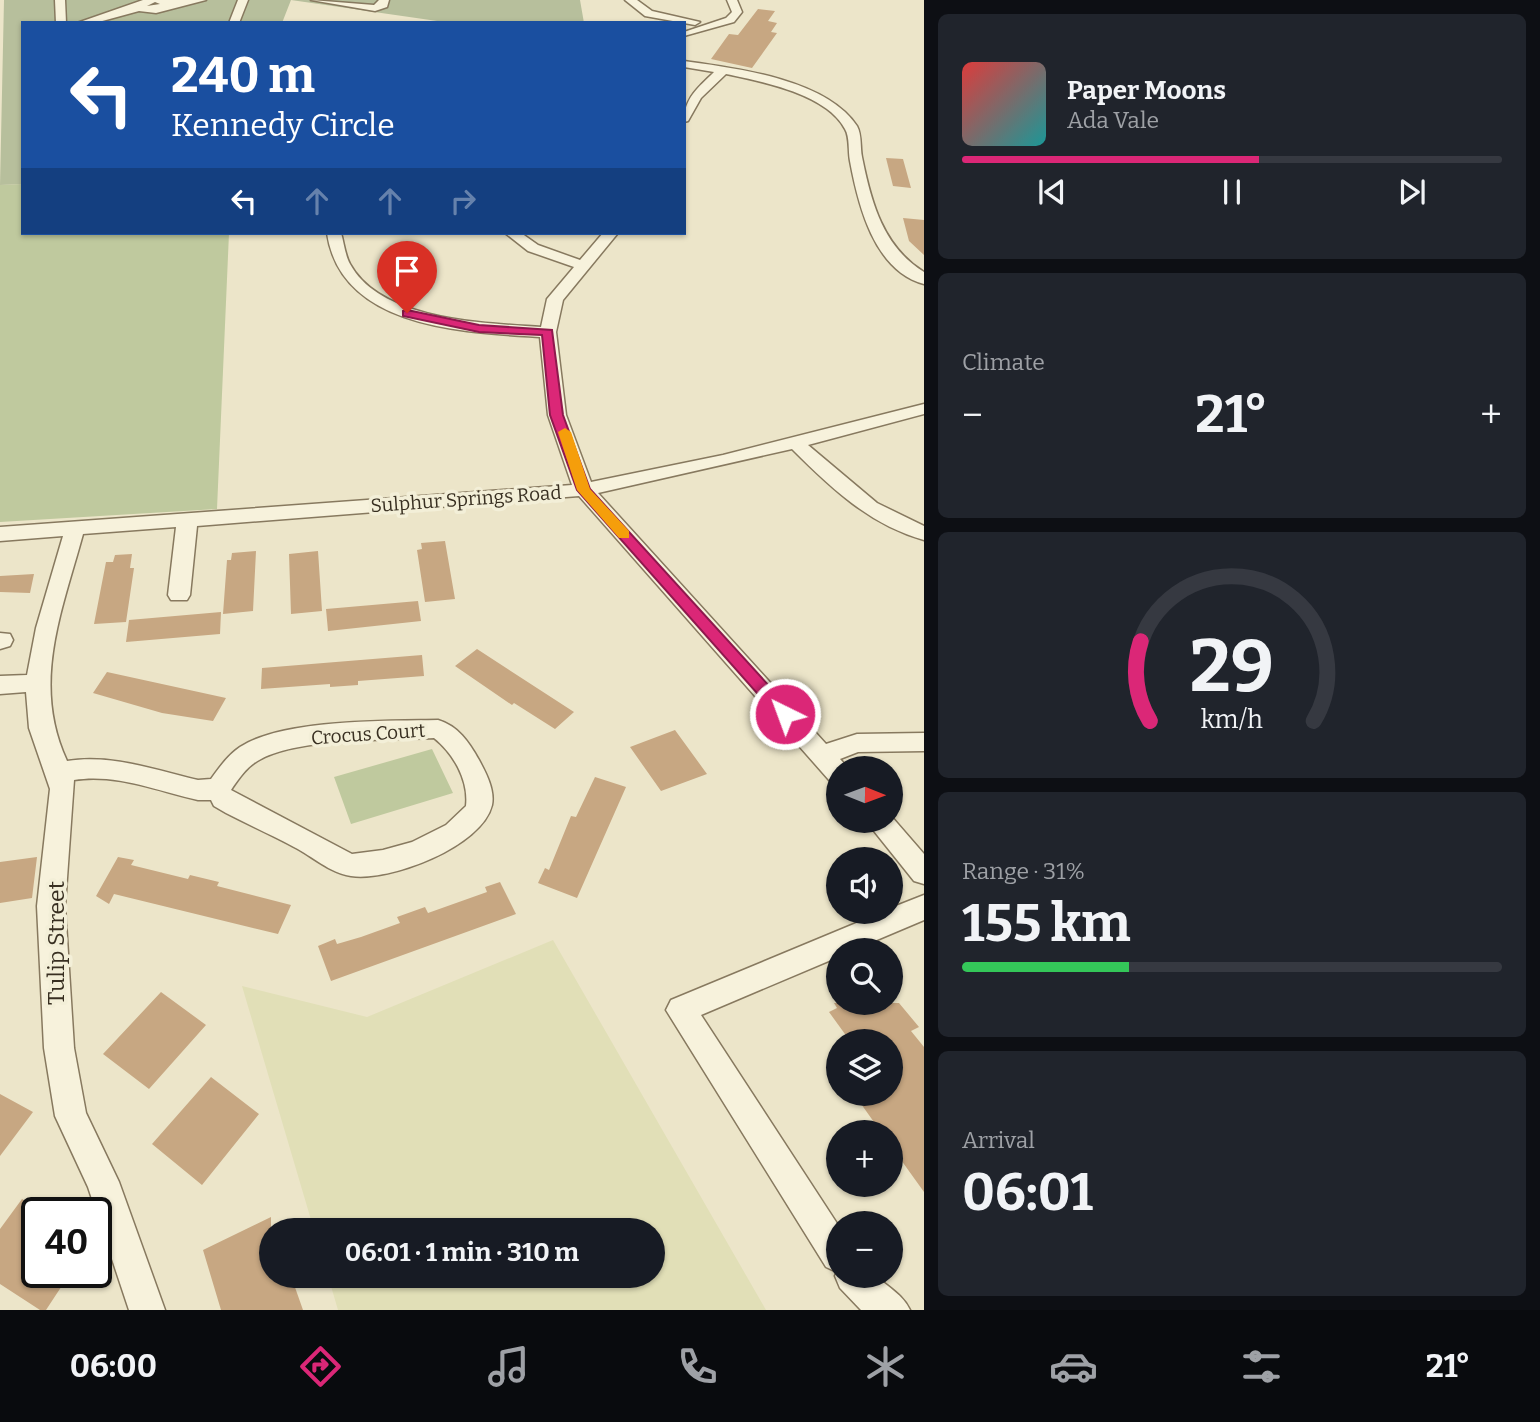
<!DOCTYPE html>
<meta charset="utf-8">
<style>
:root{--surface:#171b24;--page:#20242c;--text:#f1f3f6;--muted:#9ea1a6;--line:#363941;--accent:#db2777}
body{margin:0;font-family:Bitter,serif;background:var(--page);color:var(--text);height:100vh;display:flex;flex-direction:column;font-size:26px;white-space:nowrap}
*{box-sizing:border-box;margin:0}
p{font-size:23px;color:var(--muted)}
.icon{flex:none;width:38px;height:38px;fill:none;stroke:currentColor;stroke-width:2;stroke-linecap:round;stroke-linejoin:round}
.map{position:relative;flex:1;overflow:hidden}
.panel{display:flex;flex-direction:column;gap:14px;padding:14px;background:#0d0f14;width:616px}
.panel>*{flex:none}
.banner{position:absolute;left:21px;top:21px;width:665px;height:214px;border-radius:0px;box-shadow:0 2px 5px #0004;background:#1a4fa0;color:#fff;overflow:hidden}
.needle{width:46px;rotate:91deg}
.buttons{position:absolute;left:826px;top:756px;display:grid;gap:14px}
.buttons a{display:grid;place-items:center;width:77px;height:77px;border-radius:50%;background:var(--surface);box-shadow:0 2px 5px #0004;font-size:35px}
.speed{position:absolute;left:21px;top:1197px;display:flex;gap:14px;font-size:35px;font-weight:700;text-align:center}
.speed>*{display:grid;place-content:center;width:91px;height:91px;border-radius:50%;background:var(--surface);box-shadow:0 2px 5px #0004;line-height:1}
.speed .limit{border:4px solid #111;border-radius:10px;background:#fff;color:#111}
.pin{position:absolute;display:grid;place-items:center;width:60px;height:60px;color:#fff;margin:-72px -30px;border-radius:50% 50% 50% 0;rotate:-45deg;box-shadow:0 0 7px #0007}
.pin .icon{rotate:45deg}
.me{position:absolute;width:77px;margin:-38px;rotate:318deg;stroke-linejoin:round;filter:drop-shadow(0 0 5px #0008)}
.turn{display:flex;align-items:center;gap:24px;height:147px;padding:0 35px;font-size:32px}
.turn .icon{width:91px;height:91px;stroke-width:2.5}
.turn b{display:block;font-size:49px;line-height:60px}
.lanes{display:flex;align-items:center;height:66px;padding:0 35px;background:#0003;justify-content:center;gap:35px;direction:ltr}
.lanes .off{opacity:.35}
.big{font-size:52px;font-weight:700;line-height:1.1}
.panel .card{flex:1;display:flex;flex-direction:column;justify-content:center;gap:10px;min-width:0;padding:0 24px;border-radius:10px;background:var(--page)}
.panel .dial{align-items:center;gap:0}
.dial svg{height:182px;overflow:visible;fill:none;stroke:var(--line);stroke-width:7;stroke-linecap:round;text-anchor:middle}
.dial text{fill:var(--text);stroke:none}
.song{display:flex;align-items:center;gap:21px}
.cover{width:84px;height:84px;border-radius:10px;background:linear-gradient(135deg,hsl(0 70% 55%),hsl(180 70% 35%))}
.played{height:7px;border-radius:4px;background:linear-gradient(90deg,var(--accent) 55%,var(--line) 55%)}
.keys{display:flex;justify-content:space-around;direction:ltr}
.heat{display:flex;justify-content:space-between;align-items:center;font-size:38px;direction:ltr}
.charge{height:10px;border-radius:5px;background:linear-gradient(90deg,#34c759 31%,var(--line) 0)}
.trip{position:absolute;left:259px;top:1218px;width:406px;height:70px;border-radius:35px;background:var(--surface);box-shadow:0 2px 5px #0004;font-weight:700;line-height:70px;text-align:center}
.tab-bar{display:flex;height:112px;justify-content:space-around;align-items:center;background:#090b0e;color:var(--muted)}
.tab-bar .icon{width:49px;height:49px}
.tab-bar .active{color:var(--accent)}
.tab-bar b{font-size:32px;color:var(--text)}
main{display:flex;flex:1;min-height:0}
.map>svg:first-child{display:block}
.farmland{fill:#e1dfb7}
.green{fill:#bfc99e}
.cemetery{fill:#b7bf9c}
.building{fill:#c7a782}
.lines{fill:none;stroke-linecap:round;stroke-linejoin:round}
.minor-casing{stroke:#87795f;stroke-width:3}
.minor{fill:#f7f2dc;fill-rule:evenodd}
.route{fill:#db2777;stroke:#8e194d;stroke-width:2}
.slow{fill:#f59e0b}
.labels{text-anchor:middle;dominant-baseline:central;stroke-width:7;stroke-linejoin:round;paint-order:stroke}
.street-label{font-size:19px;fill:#382f21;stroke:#f3efd8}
.near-street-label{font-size:23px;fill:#382f21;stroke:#f3efd8}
</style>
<main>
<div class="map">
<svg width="924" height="1310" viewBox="0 0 924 1310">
<rect width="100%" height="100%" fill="#ece5c9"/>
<path class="farmland" d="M553,940L766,1310H338L328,1276H653V1230H314L242,986L367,1017Z"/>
<path class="green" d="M23,184V233H229L217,509L0,522V185Z
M432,749L453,793L351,824L334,777Z"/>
<path class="cemetery" d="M4,0H580L584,23H451L291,0L282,23H23V184L0,185Z"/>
<path class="building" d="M758,9L775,11L768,21L777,23L771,32L777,33L752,68L711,59L729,34L738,35Z
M886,158L903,159L911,188L893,186Z
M903,218L924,220V255L909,241Z
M445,541L455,599L425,602L417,550L422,549L421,543Z
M256,551L253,611L223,614L227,560H231L232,553Z
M318,551L322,611L291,614L289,554Z
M132,554L130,568H134L126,622L94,624L106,562H113L115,555Z
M34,574L30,593L0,592V576Z
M418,601L421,621L328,631L326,609Z
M221,612L220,634L126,642L129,620Z
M477,649L574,712L555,729L514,703L512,705L455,666Z
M422,655L424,676L358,681V685L330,687V684L261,689L262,668Z
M107,672L226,698L213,721L162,713L93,693Z
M675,730L707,774L661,791L630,747Z
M595,777L626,787L577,898L538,883L545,868L549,870L571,816L576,817Z
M37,857L32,898L0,903V862Z
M118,857L134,860L131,865L188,879L190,875L219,882L217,886L291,905L278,934L114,894L109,904L96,896Z
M500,882L516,914L331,981L318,946L335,939L337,944L361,937L400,923L397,917L425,907L428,913L487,892L485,887Z
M161,992L206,1025L149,1089L103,1054Z
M834,1003H899L919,1027L911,1031L924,1047V1192L891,1146V1132H881L854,1094H891V1041H850L829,1012L837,1008Z
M211,1077L259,1114L202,1185L152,1144Z
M0,1094L33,1112L0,1156Z
M22,1199L37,1208V1272H71L46,1310H40L0,1284V1229Z
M271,1217V1276H291L303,1310H221L203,1250Z"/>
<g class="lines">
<g class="minor-casing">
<path id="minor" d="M55,0H65L66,23H56Z
M143,0H206L156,13L139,11L95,23H77ZM155,2L160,4L147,6Z
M238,0H248L239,23H229Z
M311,0L374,5L379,0H389L387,7L375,11Z
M625,0H637L652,11L700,22L695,25L645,16Z
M727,0H737L742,12L734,22L684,36V32L726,18L732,12Z
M684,61C735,68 826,79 857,126C862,135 860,147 862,157C871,202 883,247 924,272V284C874,271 858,204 850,161C848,151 850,137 845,129C827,94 760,81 726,74L701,98L688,121L684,122C684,98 698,88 714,72L684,67Z
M327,233H341C344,243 345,255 350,264C381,321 485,323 541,327L547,299L574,267L528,251L505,233H521L538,245L580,260L603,233H618L563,300L556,332L566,415L591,482L723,455L924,404V414L808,445L877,503L924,526V540C870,525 831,488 792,449L598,493L826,744L857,734L924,733V751L858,752L840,759L848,768H838V783L829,780L579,496L197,526L190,595L187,600H171L168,595L176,527L83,534C62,611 31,684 67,761C112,754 155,770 198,780L211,779C219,768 228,755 240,747C283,719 386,721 438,720C458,726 469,742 479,760C486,773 495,790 492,805C482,847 389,882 351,876C330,873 312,856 294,847C272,835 249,825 226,813L214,806L211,800H198C158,791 115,773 74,780L65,906L74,1048L86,1113L119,1182L165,1310H129L88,1187L55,1116L44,1048L37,906L50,789L29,728L26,692L0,694V676L27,675L36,628L63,536L0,541V527L572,485L548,415L540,337C464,332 341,329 327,233ZM434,738C453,753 469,780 466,806L446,825L412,842L383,850L352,854L231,790C239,778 248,765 261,759C300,738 389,740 434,738Z
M0,633L10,634L13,640L10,646L0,649Z
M891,816L924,854V884L914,881L866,821H891Z
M924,895V920L853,950H838V957L701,1015L838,1225V1276H876C889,1288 903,1295 910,1310H861L840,1288L835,1276L837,1272L826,1267L666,1010L671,1000L883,912H891V908Z"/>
</g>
<use href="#minor" class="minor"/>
</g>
<path class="route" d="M407,310L479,325L552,330L563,415L590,489L791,710V718H779L577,490L550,415L542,335L479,332L403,316V311Z"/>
<path class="slow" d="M565,428L571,432L590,489L629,531V538H619L577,490L558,432Z"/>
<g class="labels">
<g class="street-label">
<text transform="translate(466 499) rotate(-4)">Sulphur Springs Road</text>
<text transform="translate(368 734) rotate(-4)">Crocus Court</text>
</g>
<g class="near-street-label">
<text transform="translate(56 943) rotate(-90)">Tulip Street</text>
</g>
</g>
</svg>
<div class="buttons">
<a><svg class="needle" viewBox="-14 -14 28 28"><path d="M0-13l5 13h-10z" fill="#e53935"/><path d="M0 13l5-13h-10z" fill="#9ea1a6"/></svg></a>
<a><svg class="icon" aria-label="sound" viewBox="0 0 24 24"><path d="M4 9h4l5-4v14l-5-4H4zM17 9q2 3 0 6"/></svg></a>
<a><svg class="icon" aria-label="search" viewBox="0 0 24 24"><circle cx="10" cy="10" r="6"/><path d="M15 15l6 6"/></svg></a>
<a><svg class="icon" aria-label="layers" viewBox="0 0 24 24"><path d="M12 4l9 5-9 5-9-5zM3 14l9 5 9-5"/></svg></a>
<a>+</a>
<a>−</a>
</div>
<div class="speed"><div class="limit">40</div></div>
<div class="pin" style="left:407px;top:313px;background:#d93025"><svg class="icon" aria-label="arrive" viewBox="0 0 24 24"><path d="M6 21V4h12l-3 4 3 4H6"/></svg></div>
<svg class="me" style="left:785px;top:714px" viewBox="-20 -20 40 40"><circle r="17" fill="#db2777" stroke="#fff" stroke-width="3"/><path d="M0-11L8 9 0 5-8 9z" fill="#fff"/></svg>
<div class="trip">06:01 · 1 min · 310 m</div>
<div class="banner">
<div class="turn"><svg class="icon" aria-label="left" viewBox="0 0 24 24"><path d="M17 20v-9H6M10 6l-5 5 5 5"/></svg><div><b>240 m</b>Kennedy Circle</div></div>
<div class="lanes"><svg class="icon" aria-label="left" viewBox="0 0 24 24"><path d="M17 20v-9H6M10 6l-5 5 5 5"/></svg><svg class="icon off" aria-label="ahead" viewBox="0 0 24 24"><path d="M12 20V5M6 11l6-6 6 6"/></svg><svg class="icon off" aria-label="ahead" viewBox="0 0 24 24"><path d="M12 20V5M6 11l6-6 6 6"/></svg><svg class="icon off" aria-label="right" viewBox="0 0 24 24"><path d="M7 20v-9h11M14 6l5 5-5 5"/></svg></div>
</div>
</div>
<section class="panel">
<div class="card">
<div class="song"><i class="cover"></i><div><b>Paper Moons</b><p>Ada Vale</p></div></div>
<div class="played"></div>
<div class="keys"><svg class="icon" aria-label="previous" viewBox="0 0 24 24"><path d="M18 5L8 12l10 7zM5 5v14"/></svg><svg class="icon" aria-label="pause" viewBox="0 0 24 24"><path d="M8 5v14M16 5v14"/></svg><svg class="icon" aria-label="next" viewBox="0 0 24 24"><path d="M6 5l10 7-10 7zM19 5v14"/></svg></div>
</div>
<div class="card"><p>Climate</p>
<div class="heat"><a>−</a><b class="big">21°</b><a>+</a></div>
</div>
<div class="card dial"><svg viewBox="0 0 100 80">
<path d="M14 69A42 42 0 1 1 86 69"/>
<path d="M14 69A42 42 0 0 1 10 34" stroke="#db2777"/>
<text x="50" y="56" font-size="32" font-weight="700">29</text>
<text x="50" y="72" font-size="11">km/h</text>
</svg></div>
<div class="card"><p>Range · 31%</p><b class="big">155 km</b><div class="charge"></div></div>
<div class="card"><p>Arrival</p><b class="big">06:01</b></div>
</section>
</main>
<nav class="tab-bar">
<b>06:00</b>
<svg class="icon active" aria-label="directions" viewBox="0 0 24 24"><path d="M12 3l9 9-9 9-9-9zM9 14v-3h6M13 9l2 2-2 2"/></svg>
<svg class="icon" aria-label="music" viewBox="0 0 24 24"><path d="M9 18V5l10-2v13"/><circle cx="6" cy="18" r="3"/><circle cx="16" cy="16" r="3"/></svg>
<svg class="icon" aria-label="phone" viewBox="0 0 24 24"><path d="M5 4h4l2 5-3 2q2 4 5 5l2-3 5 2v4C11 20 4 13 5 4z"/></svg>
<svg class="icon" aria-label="climate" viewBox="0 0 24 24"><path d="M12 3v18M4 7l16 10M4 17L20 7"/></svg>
<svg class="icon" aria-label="car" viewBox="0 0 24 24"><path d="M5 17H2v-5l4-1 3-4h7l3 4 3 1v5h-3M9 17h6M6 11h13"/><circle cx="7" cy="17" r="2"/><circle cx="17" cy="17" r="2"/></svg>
<svg class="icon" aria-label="filters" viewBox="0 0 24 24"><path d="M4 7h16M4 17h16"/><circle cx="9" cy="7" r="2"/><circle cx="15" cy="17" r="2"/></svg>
<b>21°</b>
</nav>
